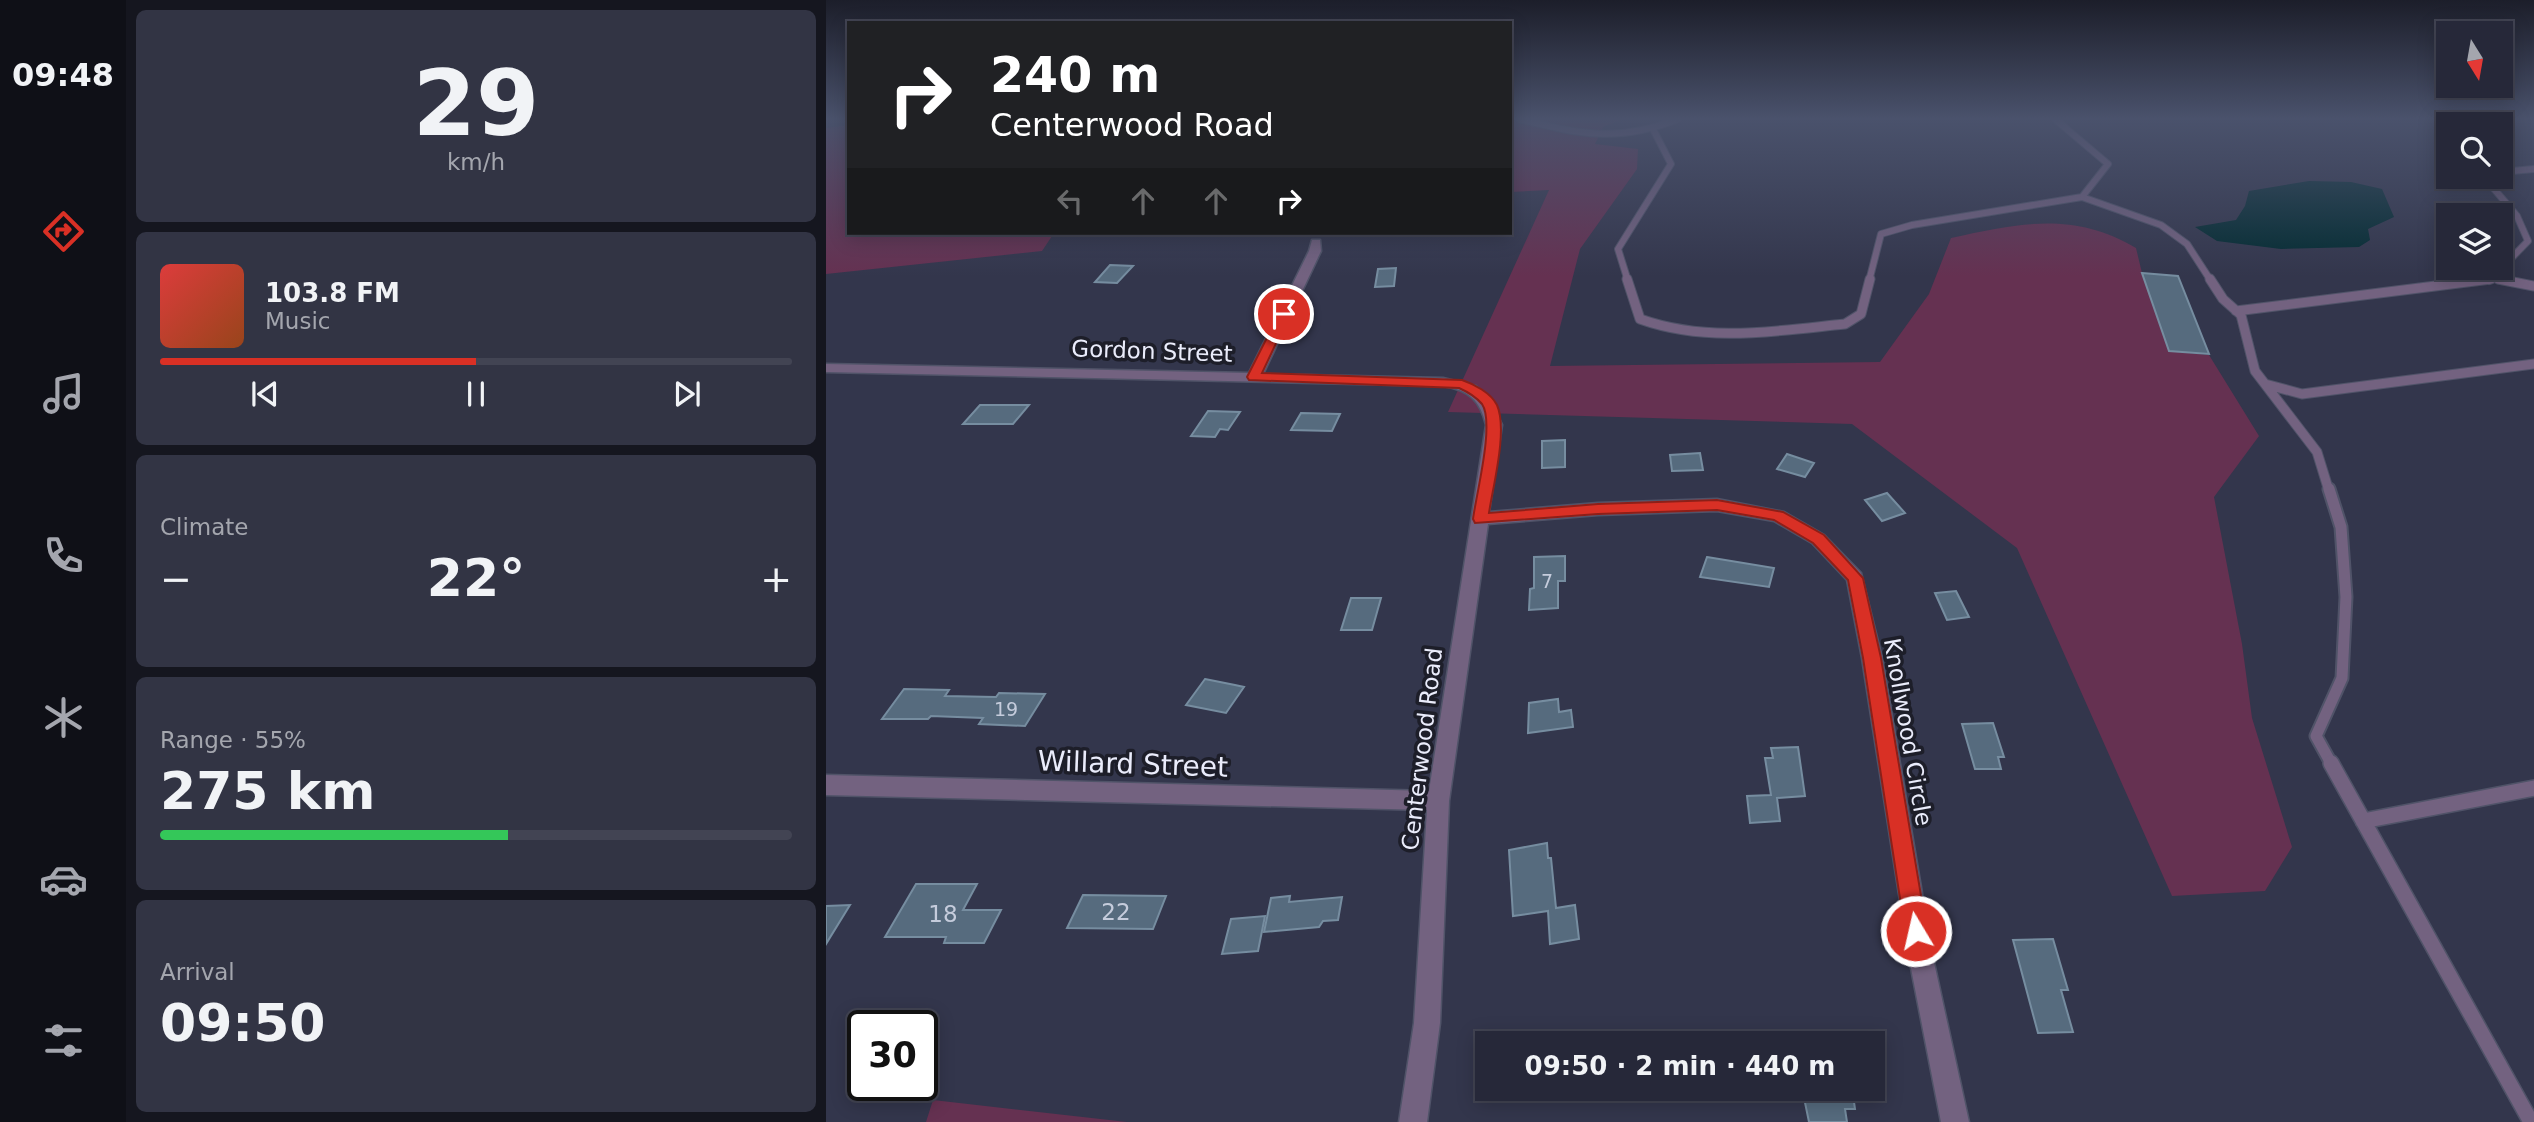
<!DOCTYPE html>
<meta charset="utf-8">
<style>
:root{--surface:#262839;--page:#323444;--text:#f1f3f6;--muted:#a4a6ae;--line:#424453;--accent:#d93025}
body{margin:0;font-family:"DejaVu Sans",sans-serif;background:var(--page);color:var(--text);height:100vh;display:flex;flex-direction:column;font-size:26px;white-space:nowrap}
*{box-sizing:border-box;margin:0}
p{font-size:23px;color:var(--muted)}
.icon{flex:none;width:38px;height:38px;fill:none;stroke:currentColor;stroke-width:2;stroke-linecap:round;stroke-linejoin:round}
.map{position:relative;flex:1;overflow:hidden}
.side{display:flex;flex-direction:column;gap:10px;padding:10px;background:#15161f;width:700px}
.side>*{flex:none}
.guide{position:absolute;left:21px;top:21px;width:665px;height:214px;border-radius:0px;box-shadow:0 4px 18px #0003,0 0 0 2px var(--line);background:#202124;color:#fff;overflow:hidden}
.needle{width:46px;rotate:169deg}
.tools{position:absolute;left:1610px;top:21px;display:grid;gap:14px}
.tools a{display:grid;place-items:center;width:77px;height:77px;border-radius:0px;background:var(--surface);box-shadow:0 4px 18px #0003,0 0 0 2px var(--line);font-size:35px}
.speed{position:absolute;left:21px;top:1010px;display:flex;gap:14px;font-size:35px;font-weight:700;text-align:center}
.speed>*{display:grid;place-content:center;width:91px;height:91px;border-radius:50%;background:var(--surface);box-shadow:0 4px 18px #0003,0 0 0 2px var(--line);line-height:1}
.speed .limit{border:4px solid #111;border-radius:10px;background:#fff;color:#111}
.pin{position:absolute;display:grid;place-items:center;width:60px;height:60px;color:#fff;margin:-30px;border:4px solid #fff;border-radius:50%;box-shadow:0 2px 7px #0007}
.me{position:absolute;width:77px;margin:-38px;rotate:351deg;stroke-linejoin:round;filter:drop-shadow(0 0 5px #0008)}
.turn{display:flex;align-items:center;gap:24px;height:147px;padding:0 28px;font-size:32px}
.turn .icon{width:91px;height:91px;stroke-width:2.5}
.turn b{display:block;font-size:49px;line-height:60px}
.lanes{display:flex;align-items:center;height:66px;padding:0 28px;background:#0003;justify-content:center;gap:35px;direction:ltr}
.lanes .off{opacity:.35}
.big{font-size:52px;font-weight:800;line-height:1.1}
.side .tile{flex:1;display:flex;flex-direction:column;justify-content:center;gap:10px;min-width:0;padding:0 24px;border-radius:10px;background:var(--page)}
.side .dial{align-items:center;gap:0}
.dial b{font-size:91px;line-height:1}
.song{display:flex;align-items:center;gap:21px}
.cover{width:84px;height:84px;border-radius:10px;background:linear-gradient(135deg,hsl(0 70% 55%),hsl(20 70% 35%))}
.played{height:7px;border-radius:4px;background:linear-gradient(90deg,var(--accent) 50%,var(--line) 50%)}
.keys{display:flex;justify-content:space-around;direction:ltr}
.heat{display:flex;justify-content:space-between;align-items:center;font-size:38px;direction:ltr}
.charge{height:10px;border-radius:5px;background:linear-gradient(90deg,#34c759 55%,var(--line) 0)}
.trip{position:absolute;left:649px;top:1031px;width:410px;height:70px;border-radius:0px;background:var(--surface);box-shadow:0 4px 18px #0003,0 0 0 2px var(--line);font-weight:800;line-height:70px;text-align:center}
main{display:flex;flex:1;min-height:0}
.dock{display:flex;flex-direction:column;width:126px;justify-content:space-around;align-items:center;background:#0f1017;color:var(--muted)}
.dock .icon{width:49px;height:49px}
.dock .selected{color:var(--accent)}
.dock b{font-size:32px;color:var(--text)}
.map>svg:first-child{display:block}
.green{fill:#653151}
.water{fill:#022b31}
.building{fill:#566b7e;stroke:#768da0;stroke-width:2}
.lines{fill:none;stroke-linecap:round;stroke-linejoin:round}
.lane-far3-casing{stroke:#505368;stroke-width:8}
.lane-far2-casing{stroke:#505368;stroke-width:11}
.lane-far1-casing{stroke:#505368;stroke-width:15}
.lane-casing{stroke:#505368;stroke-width:18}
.street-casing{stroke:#505368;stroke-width:3}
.lane-far3{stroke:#736280;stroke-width:6}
.lane-far2{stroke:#736280;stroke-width:9}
.lane-far1{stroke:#736280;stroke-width:11}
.lane{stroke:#736280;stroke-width:15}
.street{fill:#736280;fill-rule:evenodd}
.route{fill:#d93025;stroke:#8d1f18;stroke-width:2}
.labels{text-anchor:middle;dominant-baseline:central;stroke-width:7;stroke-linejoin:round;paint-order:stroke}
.number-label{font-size:19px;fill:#c5ccdc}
.street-label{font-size:23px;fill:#eaecfb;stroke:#1d1e29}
.near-number-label{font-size:23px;fill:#c5ccdc}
.near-street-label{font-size:28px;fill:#eaecfb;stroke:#1d1e29}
</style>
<main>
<nav class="dock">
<b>09:48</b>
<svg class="icon selected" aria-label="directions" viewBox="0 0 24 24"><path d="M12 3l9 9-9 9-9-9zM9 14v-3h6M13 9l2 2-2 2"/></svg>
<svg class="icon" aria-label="music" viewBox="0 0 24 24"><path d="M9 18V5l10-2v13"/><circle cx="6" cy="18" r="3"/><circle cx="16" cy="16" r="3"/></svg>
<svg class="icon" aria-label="phone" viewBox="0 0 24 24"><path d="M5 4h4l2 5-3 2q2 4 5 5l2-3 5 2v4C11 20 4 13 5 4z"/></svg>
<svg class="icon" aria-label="climate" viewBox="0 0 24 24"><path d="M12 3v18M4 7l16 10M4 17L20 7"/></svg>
<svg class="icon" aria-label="car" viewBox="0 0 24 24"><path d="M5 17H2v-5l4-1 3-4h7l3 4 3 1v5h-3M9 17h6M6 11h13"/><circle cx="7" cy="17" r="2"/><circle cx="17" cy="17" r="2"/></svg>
<svg class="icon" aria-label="filters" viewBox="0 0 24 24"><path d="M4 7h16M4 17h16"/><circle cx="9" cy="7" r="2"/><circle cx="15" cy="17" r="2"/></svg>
</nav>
<section class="side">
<div class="tile dial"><b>29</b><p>km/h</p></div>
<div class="tile">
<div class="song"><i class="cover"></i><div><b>103.8 FM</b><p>Music</p></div></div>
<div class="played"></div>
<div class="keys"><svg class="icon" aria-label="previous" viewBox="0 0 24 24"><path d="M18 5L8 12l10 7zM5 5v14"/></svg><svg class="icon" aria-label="pause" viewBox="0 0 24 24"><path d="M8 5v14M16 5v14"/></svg><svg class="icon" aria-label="next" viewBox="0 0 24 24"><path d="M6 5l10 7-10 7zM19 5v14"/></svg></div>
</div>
<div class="tile"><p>Climate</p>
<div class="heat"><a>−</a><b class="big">22°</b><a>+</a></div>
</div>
<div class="tile"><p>Range · 55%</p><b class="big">275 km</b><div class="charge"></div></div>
<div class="tile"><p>Arrival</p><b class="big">09:50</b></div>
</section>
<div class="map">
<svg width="1708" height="1122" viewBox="0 0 1708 1122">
<rect width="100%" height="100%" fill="#33364c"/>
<path class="green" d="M684,119H797L777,127L769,144L812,149L811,169L754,249L724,366L1054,362L1103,294L1125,238C1192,223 1248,211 1310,248L1316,273L1343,351L1383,355L1433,436L1388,497L1416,644L1426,718L1466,847L1439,891L1346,896L1191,548L1026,424L622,412L723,190L684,192Z
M23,125V233H228L216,251L0,274V128Z
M107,1100L301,1122H100Z"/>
<path class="water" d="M1483,181L1525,182L1556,189L1568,217L1542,229L1544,240L1533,247L1455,249L1391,241L1369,227L1410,220L1419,206L1423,191Z"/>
<path class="building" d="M284,265L307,266L291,283L269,282Z
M570,268L568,286L549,287L552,269Z
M1316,273L1352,276L1383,354L1343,351Z
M154,405H203L187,424H137Z
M382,411L414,412L402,430L394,429L389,437L365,436Z
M475,413L514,414L506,431L465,430Z
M739,440V467L716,468V441Z
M874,453L877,470L846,471L844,455Z
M961,454L988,463L979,477L951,469Z
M1061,493L1079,513L1056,521L1039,500Z
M739,556V581H732V608L703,610L704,589L708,588V557Z
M881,557L948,568L943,587L874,577Z
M1130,591L1143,617L1121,620L1109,593Z
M525,598H555L546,630H515Z
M379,679L409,685L418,687L400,713L360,705Z
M78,689L123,690L119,696L170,697L173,693L219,694L199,726L153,724L157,718L105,716L102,719H56Z
M732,699L733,712L745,710L747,727L702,733L703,703Z
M1167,723L1178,757H1172L1175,769H1149L1136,724Z
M972,747L979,796L951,798L954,821L924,823L921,796L945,795L939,758H947L945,748Z
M721,843L722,858H725L730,908L749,905L753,939L724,944L722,911L687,916L683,850Z
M90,884H151L137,910H175L158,943H118L120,937H59Z
M257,895L340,896L327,929L241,928Z
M464,896L463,902L516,897L512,920L497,921L493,927L438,932L445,898Z
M24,905L0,944V906Z
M439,916L432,951L396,954L405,919Z
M1227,939L1242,990H1235L1247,1032L1212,1033L1187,940Z
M976,1088H1026L1029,1109H1019L1021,1122H983Z"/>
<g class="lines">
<g class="lane-far3-casing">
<path id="lane-far3" d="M693,119C753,134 792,143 852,119
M1675,172L1708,169
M1658,177L1691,216L1702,241L1663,281
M1256,197L1335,225L1361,244L1385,281
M1667,278L1681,281
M802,281L792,249L845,164L828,131
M1043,281L1055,234L1086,225L1256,197L1282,164L1229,119"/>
</g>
<g class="lane-far2-casing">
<path id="lane-far2" d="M801,279L814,319C881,343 950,331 1019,324L1035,314L1044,279
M1384,279L1397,299L1415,315L1429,371L1491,452L1503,491
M1672,279L1708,286
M1410,311L1665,279
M1439,384L1476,394L1708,364"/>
</g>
<g class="lane-far1-casing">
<path id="lane-far1" d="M1503,489L1515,527L1520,597L1516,678L1490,736L1506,765"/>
</g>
<g class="lane-casing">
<path id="lane" d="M1505,763L1705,1122
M1537,821L1708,788"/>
</g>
<g class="street-casing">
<path id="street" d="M486,240H494L495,251L437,374L617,378L650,386L664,399L676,425L663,512L772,503L891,499L958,512L998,535L1035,573L1056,658L1107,958L1143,1122H1115L1083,958L1036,658L1021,580L986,543L948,521L891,511L772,515L662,524L623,801L614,1023L601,1122H573L588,1023L601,810L0,795V775L603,791L660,425C654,400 643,390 617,386L0,372V364L423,373L483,251Z"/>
</g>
<use href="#lane-far3" class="lane-far3"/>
<use href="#lane-far2" class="lane-far2"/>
<use href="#lane-far1" class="lane-far1"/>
<use href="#lane" class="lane"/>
<use href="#street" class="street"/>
</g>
<linearGradient id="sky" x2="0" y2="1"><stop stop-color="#1c1e2a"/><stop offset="0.43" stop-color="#4a526c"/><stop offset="1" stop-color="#4a526c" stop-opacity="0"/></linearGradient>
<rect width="1708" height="276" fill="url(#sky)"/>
<path class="route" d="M458,310L464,314L436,373L636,380C648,384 665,393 671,405C682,430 667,486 663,513L772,504L891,500L957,512L998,535L1037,578L1055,658L1101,931L1098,939L1090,942L1082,939L1079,931L1037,658L1022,580L987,543L948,520L891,510L772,514L649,523L647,519C650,495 669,423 656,404C650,397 642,392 633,388L423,380L421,377L453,314Z"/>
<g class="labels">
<g class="number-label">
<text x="721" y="581">7</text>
<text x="180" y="709">19</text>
</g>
<g class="street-label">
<text transform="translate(326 351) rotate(2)">Gordon Street</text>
<text transform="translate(1082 732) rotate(80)">Knollwood Circle</text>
<text transform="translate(596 749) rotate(-83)">Centerwood Road</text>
</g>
<g class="near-number-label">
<text x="290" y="912">22</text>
<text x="117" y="914">18</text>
</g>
<g class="near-street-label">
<text transform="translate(307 764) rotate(2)">Willard Street</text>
</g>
</g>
</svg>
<div class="tools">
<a><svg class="needle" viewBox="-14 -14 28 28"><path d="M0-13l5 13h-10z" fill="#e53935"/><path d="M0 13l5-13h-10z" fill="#a4a6ae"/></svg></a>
<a><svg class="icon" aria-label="search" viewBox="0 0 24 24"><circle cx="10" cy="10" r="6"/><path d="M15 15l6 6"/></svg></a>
<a><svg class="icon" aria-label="layers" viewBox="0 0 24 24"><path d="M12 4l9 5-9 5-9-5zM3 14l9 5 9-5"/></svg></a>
</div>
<div class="speed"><div class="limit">30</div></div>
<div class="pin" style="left:458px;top:314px;background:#d93025"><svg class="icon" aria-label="arrive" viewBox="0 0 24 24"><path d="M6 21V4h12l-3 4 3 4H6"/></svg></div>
<svg class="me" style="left:1090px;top:931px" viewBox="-20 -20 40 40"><circle r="17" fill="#d93025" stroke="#fff" stroke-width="3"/><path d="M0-11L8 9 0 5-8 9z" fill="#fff"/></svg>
<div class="trip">09:50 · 2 min · 440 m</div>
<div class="guide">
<div class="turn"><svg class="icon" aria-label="right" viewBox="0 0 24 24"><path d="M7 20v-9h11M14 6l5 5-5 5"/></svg><div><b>240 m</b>Centerwood Road</div></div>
<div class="lanes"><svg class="icon off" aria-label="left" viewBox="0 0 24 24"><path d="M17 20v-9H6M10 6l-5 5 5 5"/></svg><svg class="icon off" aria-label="ahead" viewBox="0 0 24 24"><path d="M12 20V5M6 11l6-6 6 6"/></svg><svg class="icon off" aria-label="ahead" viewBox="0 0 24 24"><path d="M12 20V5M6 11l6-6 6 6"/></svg><svg class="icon" aria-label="right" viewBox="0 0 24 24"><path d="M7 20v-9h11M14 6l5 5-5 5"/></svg></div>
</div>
</div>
</main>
